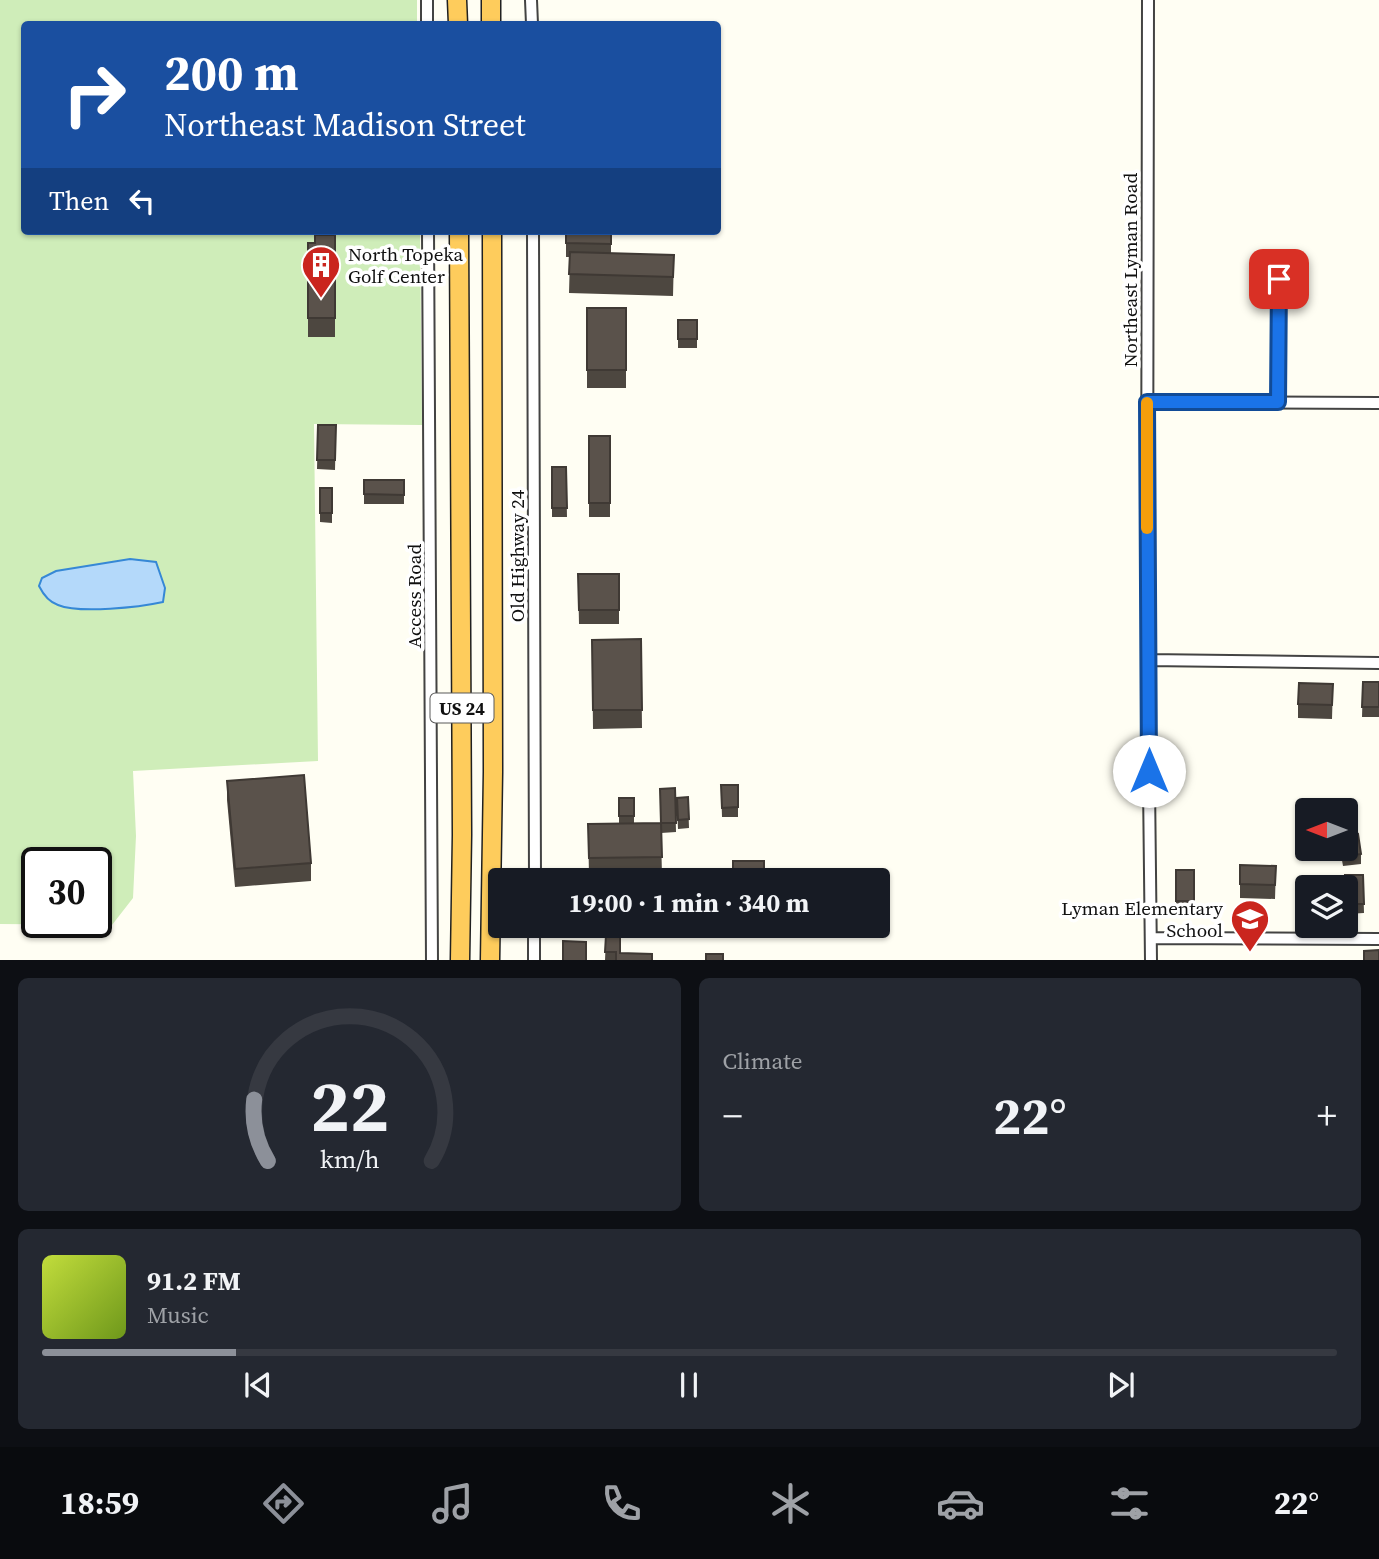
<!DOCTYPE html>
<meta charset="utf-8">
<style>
:root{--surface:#171b24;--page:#242831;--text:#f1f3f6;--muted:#9ea1a6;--line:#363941;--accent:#8c9099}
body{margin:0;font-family:"Source Serif 4",serif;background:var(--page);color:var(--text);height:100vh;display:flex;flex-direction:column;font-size:26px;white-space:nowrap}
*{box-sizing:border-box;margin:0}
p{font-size:23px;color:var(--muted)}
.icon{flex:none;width:38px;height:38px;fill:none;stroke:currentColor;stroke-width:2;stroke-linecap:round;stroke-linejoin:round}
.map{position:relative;height:960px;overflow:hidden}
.details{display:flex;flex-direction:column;gap:18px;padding:18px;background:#0d0f14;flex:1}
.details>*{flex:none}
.top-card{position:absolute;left:21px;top:21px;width:700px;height:214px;border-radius:7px;box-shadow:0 2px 5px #0004;background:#1a4fa0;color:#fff;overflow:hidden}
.needle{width:46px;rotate:270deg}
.buttons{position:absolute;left:1295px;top:798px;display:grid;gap:14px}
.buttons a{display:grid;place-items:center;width:63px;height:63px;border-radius:7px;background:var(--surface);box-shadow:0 2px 5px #0004;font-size:35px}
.speed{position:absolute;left:21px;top:847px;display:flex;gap:14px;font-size:35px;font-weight:700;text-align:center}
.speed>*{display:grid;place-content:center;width:91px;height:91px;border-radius:50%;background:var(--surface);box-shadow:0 2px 5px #0004;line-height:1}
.speed .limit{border:4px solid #111;border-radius:10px;background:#fff;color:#111}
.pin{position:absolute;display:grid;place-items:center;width:60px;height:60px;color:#fff;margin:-30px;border-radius:14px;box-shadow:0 4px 10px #0006}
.me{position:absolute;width:77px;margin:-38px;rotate:0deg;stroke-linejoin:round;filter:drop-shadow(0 0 5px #0008)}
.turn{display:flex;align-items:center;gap:24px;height:147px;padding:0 28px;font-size:32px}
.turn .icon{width:91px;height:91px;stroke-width:2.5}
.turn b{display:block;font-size:49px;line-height:60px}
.then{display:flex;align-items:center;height:66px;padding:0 28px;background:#0003;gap:14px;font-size:26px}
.big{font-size:52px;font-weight:700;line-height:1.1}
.details .tile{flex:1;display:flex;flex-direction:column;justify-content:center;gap:10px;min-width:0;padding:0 24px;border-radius:10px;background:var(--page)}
.details .dial{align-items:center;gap:0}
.dial svg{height:182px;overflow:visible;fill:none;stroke:var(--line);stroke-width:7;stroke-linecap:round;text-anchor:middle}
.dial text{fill:var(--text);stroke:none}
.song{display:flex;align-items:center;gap:21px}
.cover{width:84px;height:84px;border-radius:10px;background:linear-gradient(135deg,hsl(70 70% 55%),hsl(80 70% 35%))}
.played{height:7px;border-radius:4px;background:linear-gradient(90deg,var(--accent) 15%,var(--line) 15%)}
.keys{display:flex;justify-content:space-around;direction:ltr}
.heat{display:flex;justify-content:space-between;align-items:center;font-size:38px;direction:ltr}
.details .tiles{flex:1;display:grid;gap:18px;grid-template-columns:1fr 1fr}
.tile:last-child{grid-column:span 2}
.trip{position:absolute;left:488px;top:868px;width:402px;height:70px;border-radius:7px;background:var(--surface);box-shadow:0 2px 5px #0004;font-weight:700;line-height:70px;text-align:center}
.dock{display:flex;height:112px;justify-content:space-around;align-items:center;background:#090b0e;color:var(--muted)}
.dock .icon{width:49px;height:49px}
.dock .current{color:var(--accent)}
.dock b{font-size:32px;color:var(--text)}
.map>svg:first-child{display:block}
.green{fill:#cfedb9;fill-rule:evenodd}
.water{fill:#b4d9fa;stroke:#3688d6;stroke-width:2}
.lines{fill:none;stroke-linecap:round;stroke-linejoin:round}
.minor-casing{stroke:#434343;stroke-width:14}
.trunk-casing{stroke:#212121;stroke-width:21}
.minor{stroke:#fff;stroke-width:10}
.trunk{stroke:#fecc5c;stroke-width:18}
.wall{fill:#4d4740}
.building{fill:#5a524b;stroke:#3f3934;stroke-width:2}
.route-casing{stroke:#114b97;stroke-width:18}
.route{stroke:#1a73e8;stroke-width:12}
.slow{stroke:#f59e0b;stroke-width:12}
.labels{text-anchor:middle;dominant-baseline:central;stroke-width:7;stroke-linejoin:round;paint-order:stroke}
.shield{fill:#fff;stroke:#585858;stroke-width:2}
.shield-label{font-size:18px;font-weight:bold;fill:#101010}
.poi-label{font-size:19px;fill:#101010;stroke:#fff;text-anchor:start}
.street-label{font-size:19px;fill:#101010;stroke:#fff}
</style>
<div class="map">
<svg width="1379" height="961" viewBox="0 0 1379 961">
<rect width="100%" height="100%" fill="#fffef3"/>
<path class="green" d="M0,0H417V24H24V231H420L422,425L314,424L318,761L133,771L136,836L133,898L112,925L0,924ZM37,863H96V922H37Z"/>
<path class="water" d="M130,559L156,562L165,588L163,602C140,607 80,614 58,605C49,602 43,594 39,586L42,578L56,571Z"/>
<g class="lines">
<g class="minor-casing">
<path id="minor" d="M427,0V24
M531,0L532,24
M1148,0L1147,607L1151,961
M428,231L432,961
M533,231L535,880
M1147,402L1379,403
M1278,402L1279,279
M1147,660L1379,663
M1151,938L1379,939
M534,961V926"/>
</g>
<g class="trunk-casing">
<path id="trunk" d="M457,0L458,24
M491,0V24
M459,231L462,835L460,961
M490,961L493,772L492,231"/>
</g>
<use href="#minor" class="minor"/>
<use href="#trunk" class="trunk"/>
</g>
<path class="wall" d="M566,231H611V253L674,255L673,296L569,293L570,257H566Z
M335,235V337H308V243H315Z
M587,308H626V388H587Z
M678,320H697V348H678Z
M318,425H336L335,470L317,469Z
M589,436H610V517H589Z
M552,467H566L567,517H552Z
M364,480H404V504H364Z
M320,488H332V523L320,522Z
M578,574H619V624H579Z
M641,639L642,728L593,729L592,640Z
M1363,682H1379V717H1362Z
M1333,684L1332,719L1298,718V704Z
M227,781L311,863V881L235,887L227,800Z
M721,785H738V817H722Z
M675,788L676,832L661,833L662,876H589L588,824H619V798H634V823H661Z
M688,797L689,828L678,829L677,807Z
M1340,849H1346L1361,854V864L1343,866Z
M733,861H764V880H733Z
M1240,865L1276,866L1275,899L1240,898Z
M1176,870H1194V910H1176Z
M1363,875L1364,913L1346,914V887Z
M606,935L620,953L652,961H605Z"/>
<path class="building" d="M566,231H611V244L566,243Z
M315,235H335V318H308V243H315Z
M570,252L674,255L673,277L569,274Z
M587,308H626V370H587Z
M678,320H697V339H678Z
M318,425H336L335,460H317Z
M589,436H610V503H589Z
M552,467H566L567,508H552Z
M364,480H404V495L364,494Z
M320,488H332V513H320Z
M578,574H619V610H579Z
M641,639L642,710H593L592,640Z
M1363,682H1379V707H1362Z
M1299,683L1333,684L1332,705L1298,704Z
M304,775L311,863L235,869L227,781Z
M721,785H738V807L722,808Z
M675,788L676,823H661L660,789Z
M688,797L689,819L678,820L677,798Z
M619,798H634V816H619Z
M661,823L662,857L589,858L588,824Z
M1358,834L1361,854L1343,857L1341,849H1346V836Z
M733,861H764V876H733Z
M1240,865L1276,866L1275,885L1240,884Z
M1176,870H1194V901H1176Z
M644,874V880H596V875Z
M1345,875H1363L1364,904H1346Z
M606,935L620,936V953L652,954V961H616V952H605Z
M563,941L586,942V961H563Z
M1379,950V961H1364V951Z
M706,954H723V961H706Z"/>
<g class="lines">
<g class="route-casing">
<path id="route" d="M1149,771L1147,402H1278L1279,279"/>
</g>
<use href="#route" class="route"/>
<path class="slow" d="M1147,403V528"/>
</g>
<defs>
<g id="building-pin" transform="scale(2.0125)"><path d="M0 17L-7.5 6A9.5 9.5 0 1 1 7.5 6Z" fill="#ca251e" stroke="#fff"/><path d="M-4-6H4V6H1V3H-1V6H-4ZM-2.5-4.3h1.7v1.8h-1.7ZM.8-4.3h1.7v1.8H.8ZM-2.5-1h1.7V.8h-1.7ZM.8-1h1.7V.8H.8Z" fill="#fff"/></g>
<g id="school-pin" transform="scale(2.0125)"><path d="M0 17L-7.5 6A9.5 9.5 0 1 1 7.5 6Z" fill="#ca251e" stroke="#fff"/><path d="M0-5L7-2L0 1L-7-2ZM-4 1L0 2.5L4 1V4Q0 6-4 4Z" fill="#fff"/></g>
</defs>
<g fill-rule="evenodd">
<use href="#building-pin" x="321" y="265"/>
<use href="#school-pin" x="1250" y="919"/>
</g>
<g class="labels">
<rect class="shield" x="430.5" y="693.5" width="63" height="29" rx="5"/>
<g class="shield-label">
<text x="462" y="708">US 24</text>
</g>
<g class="poi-label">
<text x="348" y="254">North Topeka<tspan x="348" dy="22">Golf Center</tspan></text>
<text x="1223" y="908" text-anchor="end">Lyman Elementary<tspan x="1223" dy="22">School</tspan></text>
</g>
<g class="street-label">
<text transform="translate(1130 270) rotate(-90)">Northeast Lyman Road</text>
<text transform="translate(517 556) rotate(-90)">Old Highway 24</text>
<text transform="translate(414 596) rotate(-90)">Access Road</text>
</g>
</g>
</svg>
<div class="buttons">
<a><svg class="needle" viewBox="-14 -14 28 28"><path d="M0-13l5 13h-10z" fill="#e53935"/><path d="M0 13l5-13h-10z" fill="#9ea1a6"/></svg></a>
<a><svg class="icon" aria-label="layers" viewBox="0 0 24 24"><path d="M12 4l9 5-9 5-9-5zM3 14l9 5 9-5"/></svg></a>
</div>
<div class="speed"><div class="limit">30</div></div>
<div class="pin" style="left:1279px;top:279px;background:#d93025"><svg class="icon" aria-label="arrive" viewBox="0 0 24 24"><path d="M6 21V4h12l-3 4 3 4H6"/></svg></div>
<svg class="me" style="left:1149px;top:771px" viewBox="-20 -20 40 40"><circle r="19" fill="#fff"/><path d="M0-13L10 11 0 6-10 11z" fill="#1a73e8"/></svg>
<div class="trip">19:00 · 1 min · 340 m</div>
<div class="top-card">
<div class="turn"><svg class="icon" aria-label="right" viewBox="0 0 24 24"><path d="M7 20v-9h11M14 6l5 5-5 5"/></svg><div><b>200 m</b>Northeast Madison Street</div></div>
<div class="then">Then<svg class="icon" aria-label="left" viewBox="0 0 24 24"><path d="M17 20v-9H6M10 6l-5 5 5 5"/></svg></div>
</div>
</div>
<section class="details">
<div class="tiles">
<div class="tile dial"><svg viewBox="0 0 100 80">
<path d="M14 69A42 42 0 1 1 86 69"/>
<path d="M14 69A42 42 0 0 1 8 42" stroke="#8c9099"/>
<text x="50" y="56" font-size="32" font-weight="700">22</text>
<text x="50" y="72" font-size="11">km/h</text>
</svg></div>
<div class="tile"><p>Climate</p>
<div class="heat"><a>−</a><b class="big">22°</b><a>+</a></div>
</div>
<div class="tile">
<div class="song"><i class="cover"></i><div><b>91.2 FM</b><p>Music</p></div></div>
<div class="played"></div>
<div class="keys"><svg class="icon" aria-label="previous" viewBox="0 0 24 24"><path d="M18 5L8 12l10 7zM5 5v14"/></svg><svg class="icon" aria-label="pause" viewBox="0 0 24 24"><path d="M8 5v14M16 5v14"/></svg><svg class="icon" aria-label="next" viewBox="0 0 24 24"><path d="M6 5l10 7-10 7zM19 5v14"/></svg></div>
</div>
</div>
</section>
<nav class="dock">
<b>18:59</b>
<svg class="icon current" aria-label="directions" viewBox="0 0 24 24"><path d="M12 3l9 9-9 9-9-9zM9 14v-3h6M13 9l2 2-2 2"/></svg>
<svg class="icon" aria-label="music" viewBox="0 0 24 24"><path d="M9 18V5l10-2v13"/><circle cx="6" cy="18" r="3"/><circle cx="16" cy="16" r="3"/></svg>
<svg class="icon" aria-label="phone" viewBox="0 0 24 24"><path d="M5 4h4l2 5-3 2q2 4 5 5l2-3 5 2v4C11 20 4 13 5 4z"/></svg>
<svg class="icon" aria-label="climate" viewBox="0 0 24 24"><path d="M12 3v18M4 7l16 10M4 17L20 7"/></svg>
<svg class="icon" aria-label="car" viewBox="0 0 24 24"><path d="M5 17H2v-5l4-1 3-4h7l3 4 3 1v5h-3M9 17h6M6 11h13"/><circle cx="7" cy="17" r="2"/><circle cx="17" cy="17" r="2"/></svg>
<svg class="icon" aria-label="filters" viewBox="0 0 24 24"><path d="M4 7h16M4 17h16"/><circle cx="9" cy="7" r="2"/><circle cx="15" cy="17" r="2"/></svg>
<b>22°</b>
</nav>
